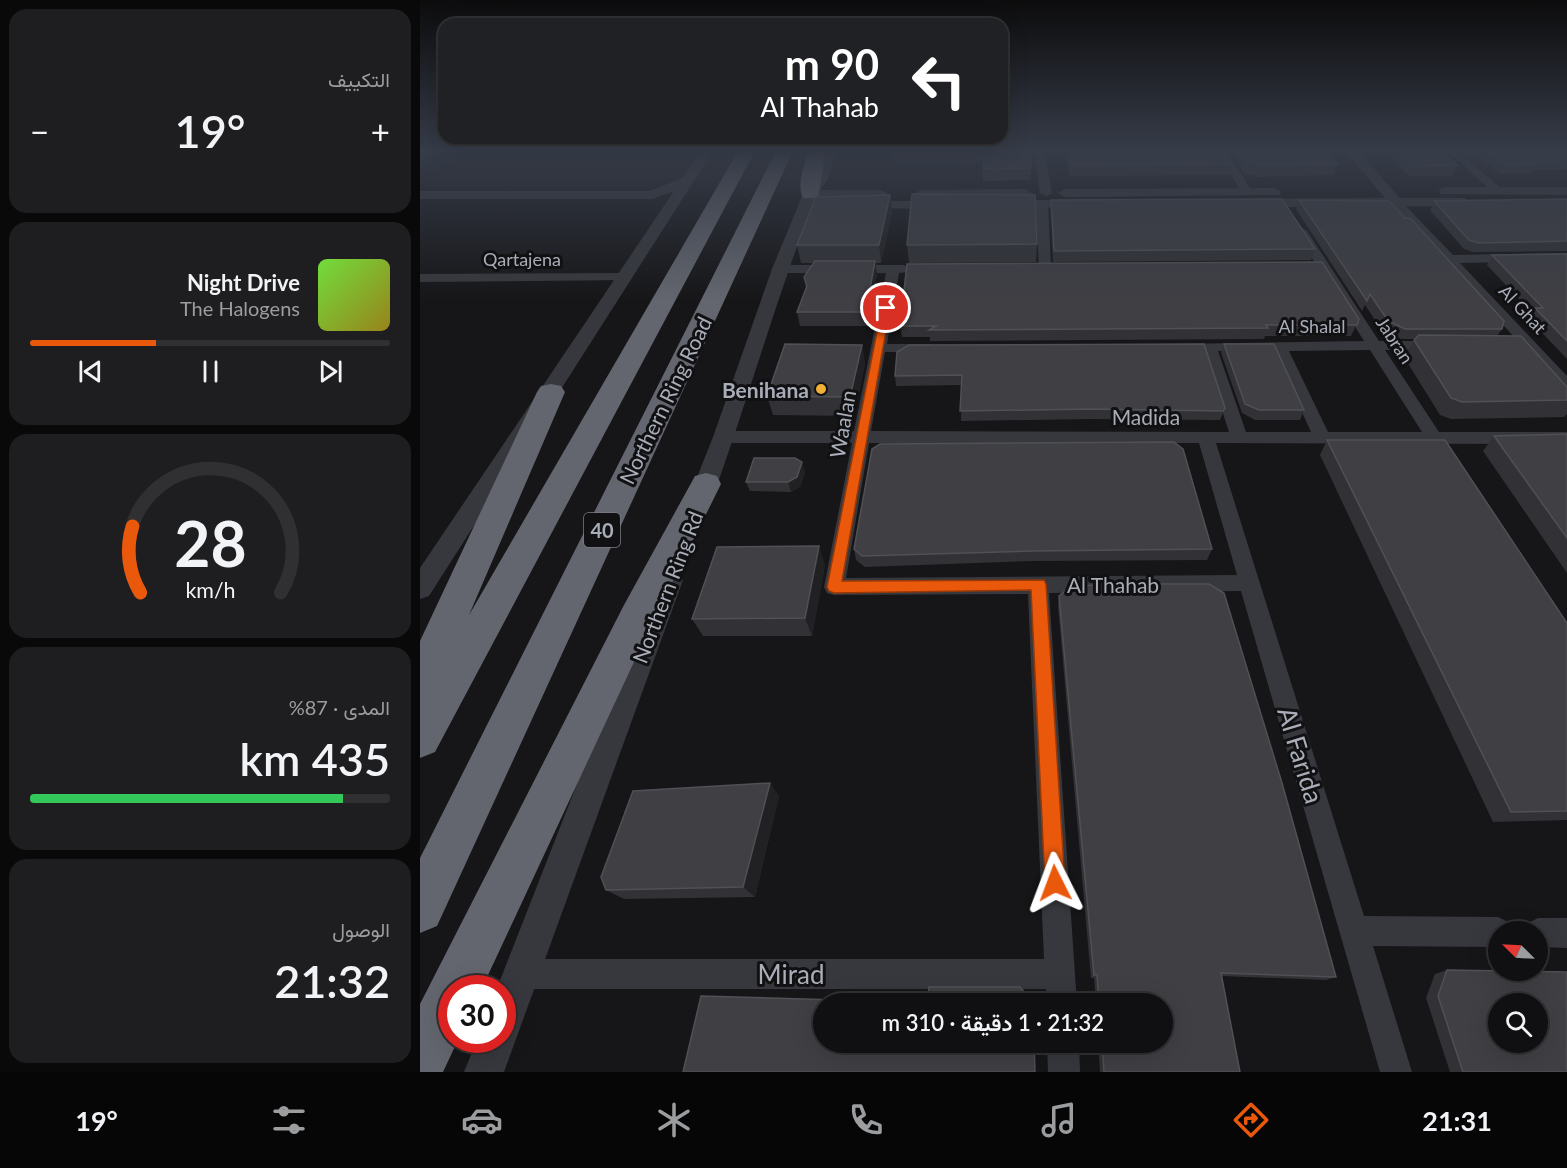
<!DOCTYPE html>
<html lang="ar">
<meta charset="utf-8">
<style>
:root{--surface:#101012;--page:#1e1e20;--text:#f1f3f6;--muted:#9c9d9f;--line:#303032;--accent:#ea580c}
body{margin:0;font-family:Lato,Vazirmatn,sans-serif;background:var(--page);color:var(--text);direction:rtl;height:100vh;display:flex;flex-direction:column;font-size:22px;white-space:nowrap}
*{box-sizing:border-box;margin:0}
p{font-size:20px;color:var(--muted)}
.icon{flex:none;width:33px;height:33px;fill:none;stroke:currentColor;stroke-width:2;stroke-linecap:round;stroke-linejoin:round}
.map{position:relative;flex:1;overflow:hidden;direction:ltr}
.side{display:flex;flex-direction:column;gap:9px;padding:9px;background:#09090a;width:420px}
.side>*{flex:none}
.hud{position:absolute;left:18px;top:18px;width:570px;height:126px;border-radius:18px;box-shadow:0 6px 24px #0002,0 0 0 2px var(--line);direction:rtl;background:#202124;color:#fff;overflow:hidden}
.needle{width:39px;rotate:294deg}
.controls{position:absolute;left:1068px;top:921px;display:grid;gap:12px}
.controls a{display:grid;place-items:center;width:60px;height:60px;border-radius:50%;background:var(--surface);box-shadow:0 6px 24px #0002,0 0 0 2px var(--line);font-size:30px}
.speed{position:absolute;left:18px;top:975px;display:flex;gap:12px;font-size:30px;font-weight:700;text-align:center}
.speed>*{display:grid;place-content:center;width:78px;height:78px;border-radius:50%;background:var(--surface);box-shadow:0 6px 24px #0002,0 0 0 2px var(--line);line-height:1}
.speed .limit{border:9px solid #d22;background:#fff;color:#111}
.pin{position:absolute;display:grid;place-items:center;width:51px;height:51px;color:#fff;margin:-26px;border:3px solid #fff;border-radius:50%;box-shadow:0 2px 6px #0007}
.me{position:absolute;width:66px;margin:-33px;rotate:357deg;stroke-linejoin:round;filter:drop-shadow(0 0 4px #0008)}
.turn{display:flex;align-items:center;gap:21px;height:126px;padding:0 30px;font-size:27px}
.turn .icon{width:78px;height:78px;stroke-width:2.5}
.turn b{display:block;font-size:42px;line-height:51px}
.big{font-size:45px;font-weight:600;line-height:1.1}
.side .tile{flex:1;display:flex;flex-direction:column;justify-content:center;gap:9px;min-width:0;padding:0 21px;border-radius:18px;background:var(--page)}
.side .dial{align-items:center;gap:0}
.dial svg{height:156px;overflow:visible;fill:none;stroke:var(--line);stroke-width:7;stroke-linecap:round;text-anchor:middle}
.dial text{fill:var(--text);stroke:none}
.song{display:flex;align-items:center;gap:18px}
.cover{width:72px;height:72px;border-radius:9px;background:linear-gradient(135deg,hsl(100 70% 55%),hsl(50 70% 35%))}
.played{height:6px;border-radius:3px;background:linear-gradient(90deg,var(--accent) 35%,var(--line) 35%)}
.keys{display:flex;justify-content:space-around;direction:ltr}
.heat{display:flex;justify-content:space-between;align-items:center;font-size:33px;direction:ltr}
.charge{height:9px;border-radius:4px;background:linear-gradient(90deg,#34c759 87%,var(--line) 0)}
.trip{position:absolute;left:393px;top:993px;width:360px;height:60px;border-radius:30px;background:var(--surface);box-shadow:0 6px 24px #0002,0 0 0 2px var(--line);font-weight:600;line-height:60px;text-align:center;direction:rtl}
.tab-bar{display:flex;height:96px;justify-content:space-around;align-items:center;background:#060607;color:var(--muted)}
.tab-bar .icon{width:42px;height:42px}
.tab-bar .current{color:var(--accent)}
.tab-bar b{font-size:27px;color:var(--text)}
main{display:flex;flex:1;min-height:0}
.map>svg:first-child{display:block}
.lines{fill:none;stroke-linecap:round;stroke-linejoin:round}
.minor{fill:#37383d;fill-rule:evenodd}
.tertiary{fill:#37383d;fill-rule:evenodd}
.motorway{fill:#63666e;fill-rule:evenodd}
.wall{fill:#323236}
.shaded-wall{fill:#212124}
.building{fill:#3f3f44;stroke:#4f5156;stroke-width:1.5;fill-rule:evenodd}
.route{fill:#ea580c;stroke:#983908;stroke-width:1.5}
.poi-dot{fill:#f2b134;stroke:#111113;stroke-width:2}
.labels{text-anchor:middle;dominant-baseline:central;stroke-width:6;stroke-linejoin:round;paint-order:stroke}
.far-street-label{font-size:18px;fill:#a8adb8;stroke:#111113}
.shield{fill:#111113;stroke:#7b7e86;stroke-width:1.5}
.shield-label{font-size:20px;font-weight:bold;fill:#a8adb8}
.poi-label{font-size:21px;font-weight:bold;fill:#a8adb8;stroke:#111113;text-anchor:end}
.street-label{font-size:21px;fill:#a8adb8;stroke:#111113}
.near-street-label{font-size:26px;fill:#a8adb8;stroke:#111113}
</style>
<main>
<div class="map">
<svg width="1147" height="1072" viewBox="0 0 1147 1072">
<rect width="100%" height="100%" fill="#161618"/>
<g class="lines">
<path class="minor" d="M614,151H624L632,193L630,195L626,196L620,193Z
M797,151H807L833,193L831,195H823Z
M1027,151H1038L1082,189V193H1074Z
M977,200L981,201L1033,255L1147,253V261L1040,263L1147,376V390L1141,388L973,205V201Z
M622,201L628,204L631,268L625,272L619,268L616,204Z
M881,227L887,231L959,341H1017L1024,345L1017,349L965,350L1019,432H1147V444L796,443L944,916L1078,917L1088,922L1092,932H1078V947L953,946L992,1072H960L821,591L629,593L657,1004H626V989H101L90,985L86,974L90,963L101,959H624L608,594L414,595L407,593L404,587L432,443H304L298,441L295,437L298,433L304,431H434L466,273H360L354,269L360,265H484L490,269L489,272L479,273L467,344H510L517,348L510,352H465L451,431L809,432L783,351H758L751,347L753,344L944,341L875,231ZM950,350L1002,432H908L869,351ZM798,351H854L891,432H826ZM449,443H779L817,575L426,578Z
M204,273L211,277L209,280L0,282V274Z
M1118,918H1147V948L1118,947V932H1104L1108,923Z
M627,1042H659L660,1072H628Z"/>
<path class="tertiary" d="M281,151H293L9,596L0,599V568L254,191L232,199H0V191H230L262,178Z
M404,151H416L408,179L400,190H461L468,194L461,198H395C356,299 327,403 290,505L286,511L278,513L270,511L266,505L293,437L352,269L383,194L395,179Z
M925,151H938L980,198H1044L1051,202L1044,206L833,207L826,203L833,199L965,198Z
M1026,187H1147V195L1021,194L1019,191L1021,188Z
M854,188L861,192L859,195L645,197L638,193L645,189Z
M605,189L612,193L610,196L501,198L494,194L501,190Z
M584,200H663L670,204L663,208L579,207L577,204Z
M440,201H522L529,205L522,209L435,208L433,205Z
M250,570L259,573L263,580L84,1072H44L57,1040H82V988H77L237,580L241,573Z"/>
<path class="motorway" d="M318,151H335L15,752L0,758V641L117,392L121,386L131,384L141,386L145,392L49,615Z
M356,151H373L17,926L0,933V858Z
M388,151H405C403,162 401,191 397,198H383C376,185 385,164 388,151Z
M286,473L297,476L301,484L234,619L62,988H32V1040H38L23,1072H0V1004L204,605L275,476Z"/>
</g>
<path class="wall" d="M610,151L611,168V180L563,181V163L475,164L473,153Z
M645,151H804L812,164L809,175L650,176Z
M810,151H907L918,164L913,175L835,177L834,175H825Z
M965,151H1021L1037,165L1032,176H989Z
M1051,151H1147V169L1113,170L1111,173L1080,174Z
M470,195L472,212L461,263H455L457,274L448,326H380L377,312L386,288L384,277L394,263H381L377,245Z
M1147,199V251L1053,252L1044,249L1010,210L1014,201Z
M631,200L895,249L891,260L633,262L631,211Z
M879,200L1082,329L1077,336L1147,387V414L1144,417L1031,419L1020,415L984,357L995,339H979L963,332L945,305L942,311L876,209Z
M617,244L616,262L489,263L487,245Z
M1147,254V359L1108,318L1112,313L1067,265L1072,255Z
M939,319L931,336H845L844,339L510,341V337H482L480,326Z
M804,344L884,410L880,420H835L822,413L801,353Z
M442,345L445,364L434,416L353,415L347,396Z
M477,352L805,408L800,420L670,419L541,421L542,385L476,386L475,376Z
M1147,434V573L1063,451L1074,436Z
M907,440L1147,623V820L1073,822L900,455Z
M385,472L380,487L371,492L330,491L326,482Z
M434,549H792L787,560L613,561L445,567L436,560Z
M405,565L392,636H283L272,619Z
M639,596L916,977L906,980L802,976L820,1072H680L678,1042H742V1004H676L674,978H671L638,606Z
M359,796L335,897L204,899L186,890Z
M1027,970L1147,1072H1030L1006,998L1015,974Z"/>
<path class="shaded-wall" d="M470,195L472,212L461,263L459,245Z
M455,261L457,274L448,326L446,312Z
M442,345L445,364L434,416L430,397Z
M382,462L385,472L380,487L371,492L368,482Z
M399,546L405,565L392,636L385,618Z
M350,783L359,796L335,897L323,887Z"/>
<path class="building" d="M474,151H610L611,168L563,169V152L473,153Z
M648,151H804L812,164L651,165Z
M820,151H907L918,164L839,165L838,163H828Z
M979,151H1021L1037,165L994,166Z
M1067,151H1147V160L1112,161L1116,164L1085,165Z
M492,194L615,195L617,244L487,245Z
M470,195L459,245H377L396,197Z
M862,199L895,249L634,251L631,200Z
M1147,199V241L1059,243L1049,240L1014,201Z
M879,200L969,201L985,218H990L1084,321L1082,329H985L968,321L950,294L947,301Z
M1147,254V341L1115,308H1123L1072,255Z
M395,261H455L446,312H377L387,286L384,277Z
M902,262L939,319L937,325H846L848,328L509,330L516,326H480L487,264Z
M999,335L1101,336L1147,387V400L1042,402L1031,398L994,340Z
M365,344L442,345L430,397L347,396Z
M784,344L805,408L803,411L671,409L540,411L542,375L475,376L477,352L489,345Z
M804,344H854L884,410H839L825,404Z
M1147,434V538L1074,436Z
M907,440H1025L1147,623V811L1091,812Z
M754,442L763,449L792,549L613,551L442,556L434,549L452,449L460,444Z
M334,458H375L382,462L377,477L368,482H326Z
M399,546L385,618L272,619L297,547Z
M710,584H789L804,593L862,783L916,977L801,973L820,1072H684L682,1042H742V1004H679L677,975H674L639,596L651,586Z
M350,783L323,887L186,890L181,877L213,791Z
M1027,970L1147,972V1072H1043L1018,996ZM1078,1004H1118V1042H1078Z
M509,987H600L612,1001V1004H404V1042H614L615,1072H263L281,996L418,1000L419,996L508,995Z"/>
<linearGradient id="sky" x2="0" y2="1"><stop stop-color="#0c0c0d"/><stop offset="0.5" stop-color="#363c48"/><stop offset="1" stop-color="#363c48" stop-opacity="0"/></linearGradient>
<rect width="1147" height="301" fill="url(#sky)"/>
<path class="route" d="M462,306L470,308L422,581L624,580L626,584L645,883L642,890L635,892L628,890L625,883L611,590L414,593L409,591L407,587Z"/>
<circle class="poi-dot" cx="401" cy="389" r="6"/>
<g class="labels">
<g class="far-street-label">
<text x="102" y="259">Qartajena</text>
<text transform="translate(1103 309) rotate(47)">Al Ghat</text>
<text x="892" y="326">Al Shalal</text>
<text transform="translate(975 340) rotate(57)">Jabran</text>
</g>
<rect class="shield" x="164" y="513" width="36" height="34" rx="4.5"/>
<g class="shield-label">
<text x="182" y="530">40</text>
</g>
<g class="poi-label">
<text x="389" y="389">Benihana</text>
</g>
<g class="street-label">
<text transform="translate(245 400) rotate(-64)">Northern Ring Road</text>
<text x="726" y="416">Madida</text>
<text transform="translate(422 424) rotate(-80)">Waalan</text>
<text x="693" y="584">Al Thahab</text>
<text transform="translate(247 587) rotate(-69)">Northern Ring Rd</text>
</g>
<g class="near-street-label">
<text transform="translate(881 755) rotate(73)">Al Farida</text>
<text x="371" y="974">Mirad</text>
</g>
</g>
</svg>
<div class="controls">
<a><svg class="needle" viewBox="-14 -14 28 28"><path d="M0-13l5 13h-10z" fill="#e53935"/><path d="M0 13l5-13h-10z" fill="#9c9d9f"/></svg></a>
<a><svg class="icon" aria-label="search" viewBox="0 0 24 24"><circle cx="10" cy="10" r="6"/><path d="M15 15l6 6"/></svg></a>
</div>
<div class="speed"><div class="limit">30</div></div>
<div class="pin" style="left:466px;top:308px;background:#d93025"><svg class="icon" aria-label="arrive" viewBox="0 0 24 24"><path d="M6 21V4h12l-3 4 3 4H6"/></svg></div>
<svg class="me" style="left:635px;top:883px" viewBox="-20 -20 40 40"><path d="M0-17L14 15 0 8-14 15z" fill="#ea580c" stroke="#fff" stroke-width="4"/></svg>
<div class="trip">21:32 · 1 دقيقة · 310 m</div>
<div class="hud">
<div class="turn"><svg class="icon" aria-label="left" viewBox="0 0 24 24"><path d="M17 20v-9H6M10 6l-5 5 5 5"/></svg><div><b>90 m</b>Al Thahab</div></div>
</div>
</div>
<section class="side">
<div class="tile"><p>التكييف</p>
<div class="heat"><a>−</a><b class="big">19°</b><a>+</a></div>
</div>
<div class="tile">
<div class="song"><i class="cover"></i><div><b>Night Drive</b><p>The Halogens</p></div></div>
<div class="played"></div>
<div class="keys"><svg class="icon" aria-label="previous" viewBox="0 0 24 24"><path d="M18 5L8 12l10 7zM5 5v14"/></svg><svg class="icon" aria-label="pause" viewBox="0 0 24 24"><path d="M8 5v14M16 5v14"/></svg><svg class="icon" aria-label="next" viewBox="0 0 24 24"><path d="M6 5l10 7-10 7zM19 5v14"/></svg></div>
</div>
<div class="tile dial"><svg viewBox="0 0 100 80">
<path d="M14 69A42 42 0 1 1 86 69"/>
<path d="M14 69A42 42 0 0 1 10 35" stroke="#ea580c"/>
<text x="50" y="56" font-size="32" font-weight="700">28</text>
<text x="50" y="72" font-size="11">km/h</text>
</svg></div>
<div class="tile"><p>المدى · 87%</p><b class="big">435 km</b><div class="charge"></div></div>
<div class="tile"><p>الوصول</p><b class="big">21:32</b></div>
</section>
</main>
<nav class="tab-bar">
<b>21:31</b>
<svg class="icon current" aria-label="directions" viewBox="0 0 24 24"><path d="M12 3l9 9-9 9-9-9zM9 14v-3h6M13 9l2 2-2 2"/></svg>
<svg class="icon" aria-label="music" viewBox="0 0 24 24"><path d="M9 18V5l10-2v13"/><circle cx="6" cy="18" r="3"/><circle cx="16" cy="16" r="3"/></svg>
<svg class="icon" aria-label="phone" viewBox="0 0 24 24"><path d="M5 4h4l2 5-3 2q2 4 5 5l2-3 5 2v4C11 20 4 13 5 4z"/></svg>
<svg class="icon" aria-label="climate" viewBox="0 0 24 24"><path d="M12 3v18M4 7l16 10M4 17L20 7"/></svg>
<svg class="icon" aria-label="car" viewBox="0 0 24 24"><path d="M5 17H2v-5l4-1 3-4h7l3 4 3 1v5h-3M9 17h6M6 11h13"/><circle cx="7" cy="17" r="2"/><circle cx="17" cy="17" r="2"/></svg>
<svg class="icon" aria-label="filters" viewBox="0 0 24 24"><path d="M4 7h16M4 17h16"/><circle cx="9" cy="7" r="2"/><circle cx="15" cy="17" r="2"/></svg>
<b>19°</b>
</nav>
